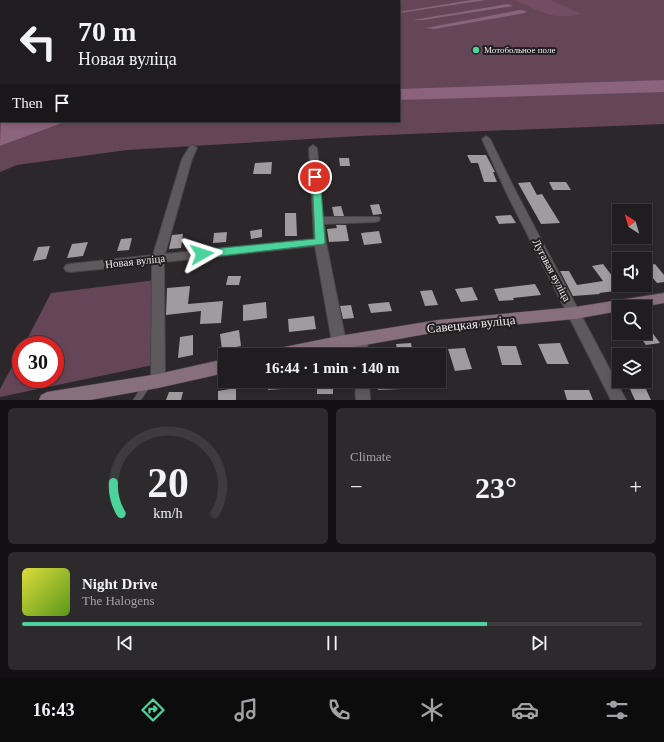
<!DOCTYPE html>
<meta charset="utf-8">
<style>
:root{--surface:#201d20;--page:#2d2a2d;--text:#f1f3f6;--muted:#a2a2a5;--line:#3d3b3e;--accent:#4cd39b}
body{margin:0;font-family:Georgia,serif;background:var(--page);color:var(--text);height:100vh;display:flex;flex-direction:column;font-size:15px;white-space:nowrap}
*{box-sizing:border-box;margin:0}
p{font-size:13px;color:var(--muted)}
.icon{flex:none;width:22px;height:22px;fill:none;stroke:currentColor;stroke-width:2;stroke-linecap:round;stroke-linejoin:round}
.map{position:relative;height:400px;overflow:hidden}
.sheet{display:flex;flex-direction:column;gap:8px;padding:8px;background:#121012;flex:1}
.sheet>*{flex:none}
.hud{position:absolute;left:0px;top:0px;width:400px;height:122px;box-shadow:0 2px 6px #0003,0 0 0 1px var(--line);background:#201d20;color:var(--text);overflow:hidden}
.needle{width:26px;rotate:323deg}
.controls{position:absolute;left:612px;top:204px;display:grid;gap:8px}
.controls a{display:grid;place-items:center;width:40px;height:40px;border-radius:0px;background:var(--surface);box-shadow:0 2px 6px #0003,0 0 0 1px var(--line);font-size:20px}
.speed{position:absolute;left:12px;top:336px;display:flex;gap:8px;font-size:20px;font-weight:700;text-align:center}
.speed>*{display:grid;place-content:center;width:52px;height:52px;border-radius:50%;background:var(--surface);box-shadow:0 2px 6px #0003,0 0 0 1px var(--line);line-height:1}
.speed .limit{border:6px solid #d22;background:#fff;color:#111}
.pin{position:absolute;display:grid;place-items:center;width:34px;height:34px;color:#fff;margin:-17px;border:2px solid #fff;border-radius:50%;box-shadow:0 1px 4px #0007}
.me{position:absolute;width:44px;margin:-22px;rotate:84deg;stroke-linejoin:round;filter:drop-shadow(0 0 3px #0008)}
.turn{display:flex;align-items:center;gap:14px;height:84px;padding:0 12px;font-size:18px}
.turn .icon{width:52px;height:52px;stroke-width:2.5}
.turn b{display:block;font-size:28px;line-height:34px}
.then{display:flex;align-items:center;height:38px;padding:0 12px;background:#0003;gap:8px;font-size:15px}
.big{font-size:30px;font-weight:600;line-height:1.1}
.sheet .tile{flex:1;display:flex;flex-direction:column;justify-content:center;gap:6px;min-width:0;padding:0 14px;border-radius:6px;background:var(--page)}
.sheet .dial{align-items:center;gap:0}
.dial svg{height:104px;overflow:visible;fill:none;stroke:var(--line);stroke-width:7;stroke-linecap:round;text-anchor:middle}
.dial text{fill:var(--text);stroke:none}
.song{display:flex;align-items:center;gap:12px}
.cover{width:48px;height:48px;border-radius:6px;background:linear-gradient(135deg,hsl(60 70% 55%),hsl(90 70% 35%))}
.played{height:4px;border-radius:2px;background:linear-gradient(90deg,var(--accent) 75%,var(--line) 75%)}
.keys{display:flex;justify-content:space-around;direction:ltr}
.heat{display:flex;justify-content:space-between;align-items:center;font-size:22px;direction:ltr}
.sheet .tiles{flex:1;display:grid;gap:8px;grid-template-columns:1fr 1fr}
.tile:last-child{grid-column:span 2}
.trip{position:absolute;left:218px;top:348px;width:228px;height:40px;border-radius:0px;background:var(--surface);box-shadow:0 2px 6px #0003,0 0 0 1px var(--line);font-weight:600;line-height:40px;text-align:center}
.dock{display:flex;height:64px;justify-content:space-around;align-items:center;background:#0d0c0d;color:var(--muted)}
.dock .icon{width:28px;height:28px}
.dock .selected{color:var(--accent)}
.dock b{font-size:18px;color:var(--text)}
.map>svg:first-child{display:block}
.green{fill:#654659}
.forest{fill:#744d65}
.water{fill:#8b637c}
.building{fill:#a09b9e}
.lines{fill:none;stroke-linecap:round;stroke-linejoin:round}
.service-casing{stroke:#494547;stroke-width:1}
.minor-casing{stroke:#494547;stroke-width:2}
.secondary-casing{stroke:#494547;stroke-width:1}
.service{fill:#5e595c;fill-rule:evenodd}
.minor{fill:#5e595c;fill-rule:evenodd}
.secondary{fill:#876f7e;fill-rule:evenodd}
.route{fill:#4cd39b;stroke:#318965}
.poi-dot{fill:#4cd39b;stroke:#221e20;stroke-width:1.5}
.labels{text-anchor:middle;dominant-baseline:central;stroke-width:4;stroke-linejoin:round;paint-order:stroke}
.far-poi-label{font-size:9px;fill:#f1eef0;stroke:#221e20;text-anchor:start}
.street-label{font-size:11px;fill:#f1eef0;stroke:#221e20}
.near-street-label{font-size:13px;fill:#f1eef0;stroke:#221e20}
</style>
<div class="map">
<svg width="664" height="400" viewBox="0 0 664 400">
<rect width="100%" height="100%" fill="#2b272a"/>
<path class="green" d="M292,0H664V124L360,136L127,150L17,165L0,172V146L60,124L64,121H399V1Z
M156,280L153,365L0,397V389L21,350V379H55V345H24L51,293Z"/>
<path class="forest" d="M515,0H551L581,14C553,21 540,11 515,0Z"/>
<path class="water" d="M472,0H486L399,13V12L404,11Z
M508,4L513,6L423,20H413Z
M520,10L526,11L525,13L434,29L426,28Z
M664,80V92L399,100V89Z
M1,88V121H64L60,124L0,146Z"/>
<path class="building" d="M467,155H486L495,172H493L497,182H484L478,163H471Z
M339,158H349L350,166H340Z
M272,162L271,174H253L255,163Z
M530,182L537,195L542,194L560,223L541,224L518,183Z
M549,182H566L571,190H553Z
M379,204L382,214L373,215L370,205Z
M341,206L344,216H334L332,207Z
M285,213H296L297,236H285Z
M511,215L516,223L499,224L495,216Z
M336,225H346L349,241L329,242L327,229L337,228Z
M262,229V237L251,239L250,231Z
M379,231L382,243L364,245L361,233Z
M227,232L226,242L213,243L214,233Z
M183,234L181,248L169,249L172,235Z
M132,238L129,250L117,251L121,239Z
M88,242L83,256L67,258L72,244Z
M50,246L46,259L33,261L38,247Z
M603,264L623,290L599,293L600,294L573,296L560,271H569L577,285L603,281L592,266Z
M655,264L664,275V282L657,283L645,269V266Z
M228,276H241L239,285H226Z
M535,284L541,295L513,298L514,300L499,301L494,289Z
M190,286L188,304L223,301L221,323L200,324L201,311L166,315L167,288Z
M472,287L478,300L461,302L455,289Z
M432,290L438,305L425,306L420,291Z
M266,302L267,318L243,321V305Z
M389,302L392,311L371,313L368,304Z
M351,305L354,318L343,319L340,306Z
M314,316L316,329L289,332L288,319Z
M645,323L660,343L646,345L637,333H645Z
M239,330L241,346L222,350L220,334Z
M193,335V355L178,358L180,337Z
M411,343L413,355H398L396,344Z
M560,343L569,364H547L538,344Z
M497,346H516L522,365H502Z
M465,348L472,369L455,371L448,349Z
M268,381H282V389L268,390Z
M317,381H333V394H317Z
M377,381H400L401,389L378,390Z
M236,388V400H218V391Z
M630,389H646L651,400H635Z
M564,390H589L593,400H567Z
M169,392H183L181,400H166Z"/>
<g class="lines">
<g class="service-casing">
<path id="service" d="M147,382L150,383L151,385L141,400H133L144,383Z"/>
</g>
<g class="minor-casing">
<path id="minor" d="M486,136L490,139L517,194L626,400H611L507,194L482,139Z
M193,145L197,148L192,159L165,254L314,239L309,148L313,145L317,148L323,217H379L380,219L379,221L375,222L324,224L326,242L346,342L344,346L339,348L334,346L332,342L315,246L164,262L165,381L163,386L158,387L153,386L151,381L152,264L70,272L66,271L64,268L66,265L70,264L153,255L182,159L190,146Z
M360,333L365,335L367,339L368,355H354L353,339L355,335Z
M355,381H369L370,400H356Z"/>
</g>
<g class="secondary-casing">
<path id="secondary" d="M664,293V303L642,307H619V311L575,319L438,332L308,355H271L274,350L279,348L339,336L438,320L575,307Z
M225,359V373L158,388L90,400H39L41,395L47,392L158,374Z"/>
</g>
<use href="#service" class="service"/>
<use href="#minor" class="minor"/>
<use href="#secondary" class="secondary"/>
</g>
<path class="route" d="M312,175H315L320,177L325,242L324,244L202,258L199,257L197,254L202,250L315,239Z"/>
<circle class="poi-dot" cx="476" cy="50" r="4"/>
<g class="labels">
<g class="far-poi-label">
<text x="484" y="50">Мотобольное поле</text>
</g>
<g class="street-label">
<text transform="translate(135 261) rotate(-6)">Новая вуліца</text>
<text transform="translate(552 270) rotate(62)">Лугавая вуліца</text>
</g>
<g class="near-street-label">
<text transform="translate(471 324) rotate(-6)">Савецкая вуліца</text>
</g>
</g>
</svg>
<div class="controls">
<a><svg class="needle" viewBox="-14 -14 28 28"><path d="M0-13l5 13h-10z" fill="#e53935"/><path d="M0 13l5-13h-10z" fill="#a2a2a5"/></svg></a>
<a><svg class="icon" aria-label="sound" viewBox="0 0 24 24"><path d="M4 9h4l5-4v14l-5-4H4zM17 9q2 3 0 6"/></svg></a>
<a><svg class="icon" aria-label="search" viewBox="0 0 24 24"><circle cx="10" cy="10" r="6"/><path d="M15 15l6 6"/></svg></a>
<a><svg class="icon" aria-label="layers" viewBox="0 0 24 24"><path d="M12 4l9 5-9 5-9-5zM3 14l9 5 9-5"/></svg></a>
</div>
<div class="speed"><div class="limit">30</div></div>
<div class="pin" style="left:315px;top:177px;background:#d93025"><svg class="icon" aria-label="arrive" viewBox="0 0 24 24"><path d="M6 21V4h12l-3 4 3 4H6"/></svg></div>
<svg class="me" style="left:202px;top:254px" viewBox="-20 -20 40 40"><path d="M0-17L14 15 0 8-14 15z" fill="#4cd39b" stroke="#fff" stroke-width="4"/></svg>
<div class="trip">16:44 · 1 min · 140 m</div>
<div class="hud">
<div class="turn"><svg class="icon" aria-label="left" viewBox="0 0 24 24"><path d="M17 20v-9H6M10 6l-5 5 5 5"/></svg><div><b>70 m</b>Новая вуліца</div></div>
<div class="then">Then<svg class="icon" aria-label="arrive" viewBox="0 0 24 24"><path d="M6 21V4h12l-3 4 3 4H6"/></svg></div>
</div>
</div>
<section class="sheet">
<div class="tiles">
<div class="tile dial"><svg viewBox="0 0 100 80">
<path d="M14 69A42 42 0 1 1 86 69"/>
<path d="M14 69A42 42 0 0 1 8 45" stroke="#4cd39b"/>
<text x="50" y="56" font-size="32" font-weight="700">20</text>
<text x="50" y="72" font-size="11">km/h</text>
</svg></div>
<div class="tile"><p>Climate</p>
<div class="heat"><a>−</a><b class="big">23°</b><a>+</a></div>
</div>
<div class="tile">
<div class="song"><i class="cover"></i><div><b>Night Drive</b><p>The Halogens</p></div></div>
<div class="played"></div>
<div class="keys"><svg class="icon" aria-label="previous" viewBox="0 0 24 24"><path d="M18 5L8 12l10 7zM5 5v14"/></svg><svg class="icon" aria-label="pause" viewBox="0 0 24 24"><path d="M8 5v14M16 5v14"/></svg><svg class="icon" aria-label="next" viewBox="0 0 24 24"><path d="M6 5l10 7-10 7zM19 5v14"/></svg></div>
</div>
</div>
</section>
<nav class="dock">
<b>16:43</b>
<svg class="icon selected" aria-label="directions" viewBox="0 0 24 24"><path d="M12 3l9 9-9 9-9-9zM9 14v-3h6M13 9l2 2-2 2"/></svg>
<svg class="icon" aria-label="music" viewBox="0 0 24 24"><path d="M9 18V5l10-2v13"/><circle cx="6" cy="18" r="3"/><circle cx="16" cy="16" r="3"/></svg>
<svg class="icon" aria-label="phone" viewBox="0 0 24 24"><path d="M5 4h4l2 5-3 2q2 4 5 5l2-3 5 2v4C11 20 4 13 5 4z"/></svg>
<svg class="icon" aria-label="climate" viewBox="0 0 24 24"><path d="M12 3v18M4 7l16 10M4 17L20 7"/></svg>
<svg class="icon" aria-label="car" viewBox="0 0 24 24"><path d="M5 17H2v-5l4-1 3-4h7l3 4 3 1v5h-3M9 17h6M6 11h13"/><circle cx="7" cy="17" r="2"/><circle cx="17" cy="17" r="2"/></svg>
<svg class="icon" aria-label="filters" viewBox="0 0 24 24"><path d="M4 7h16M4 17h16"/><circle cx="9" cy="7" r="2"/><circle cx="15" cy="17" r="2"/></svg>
</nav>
